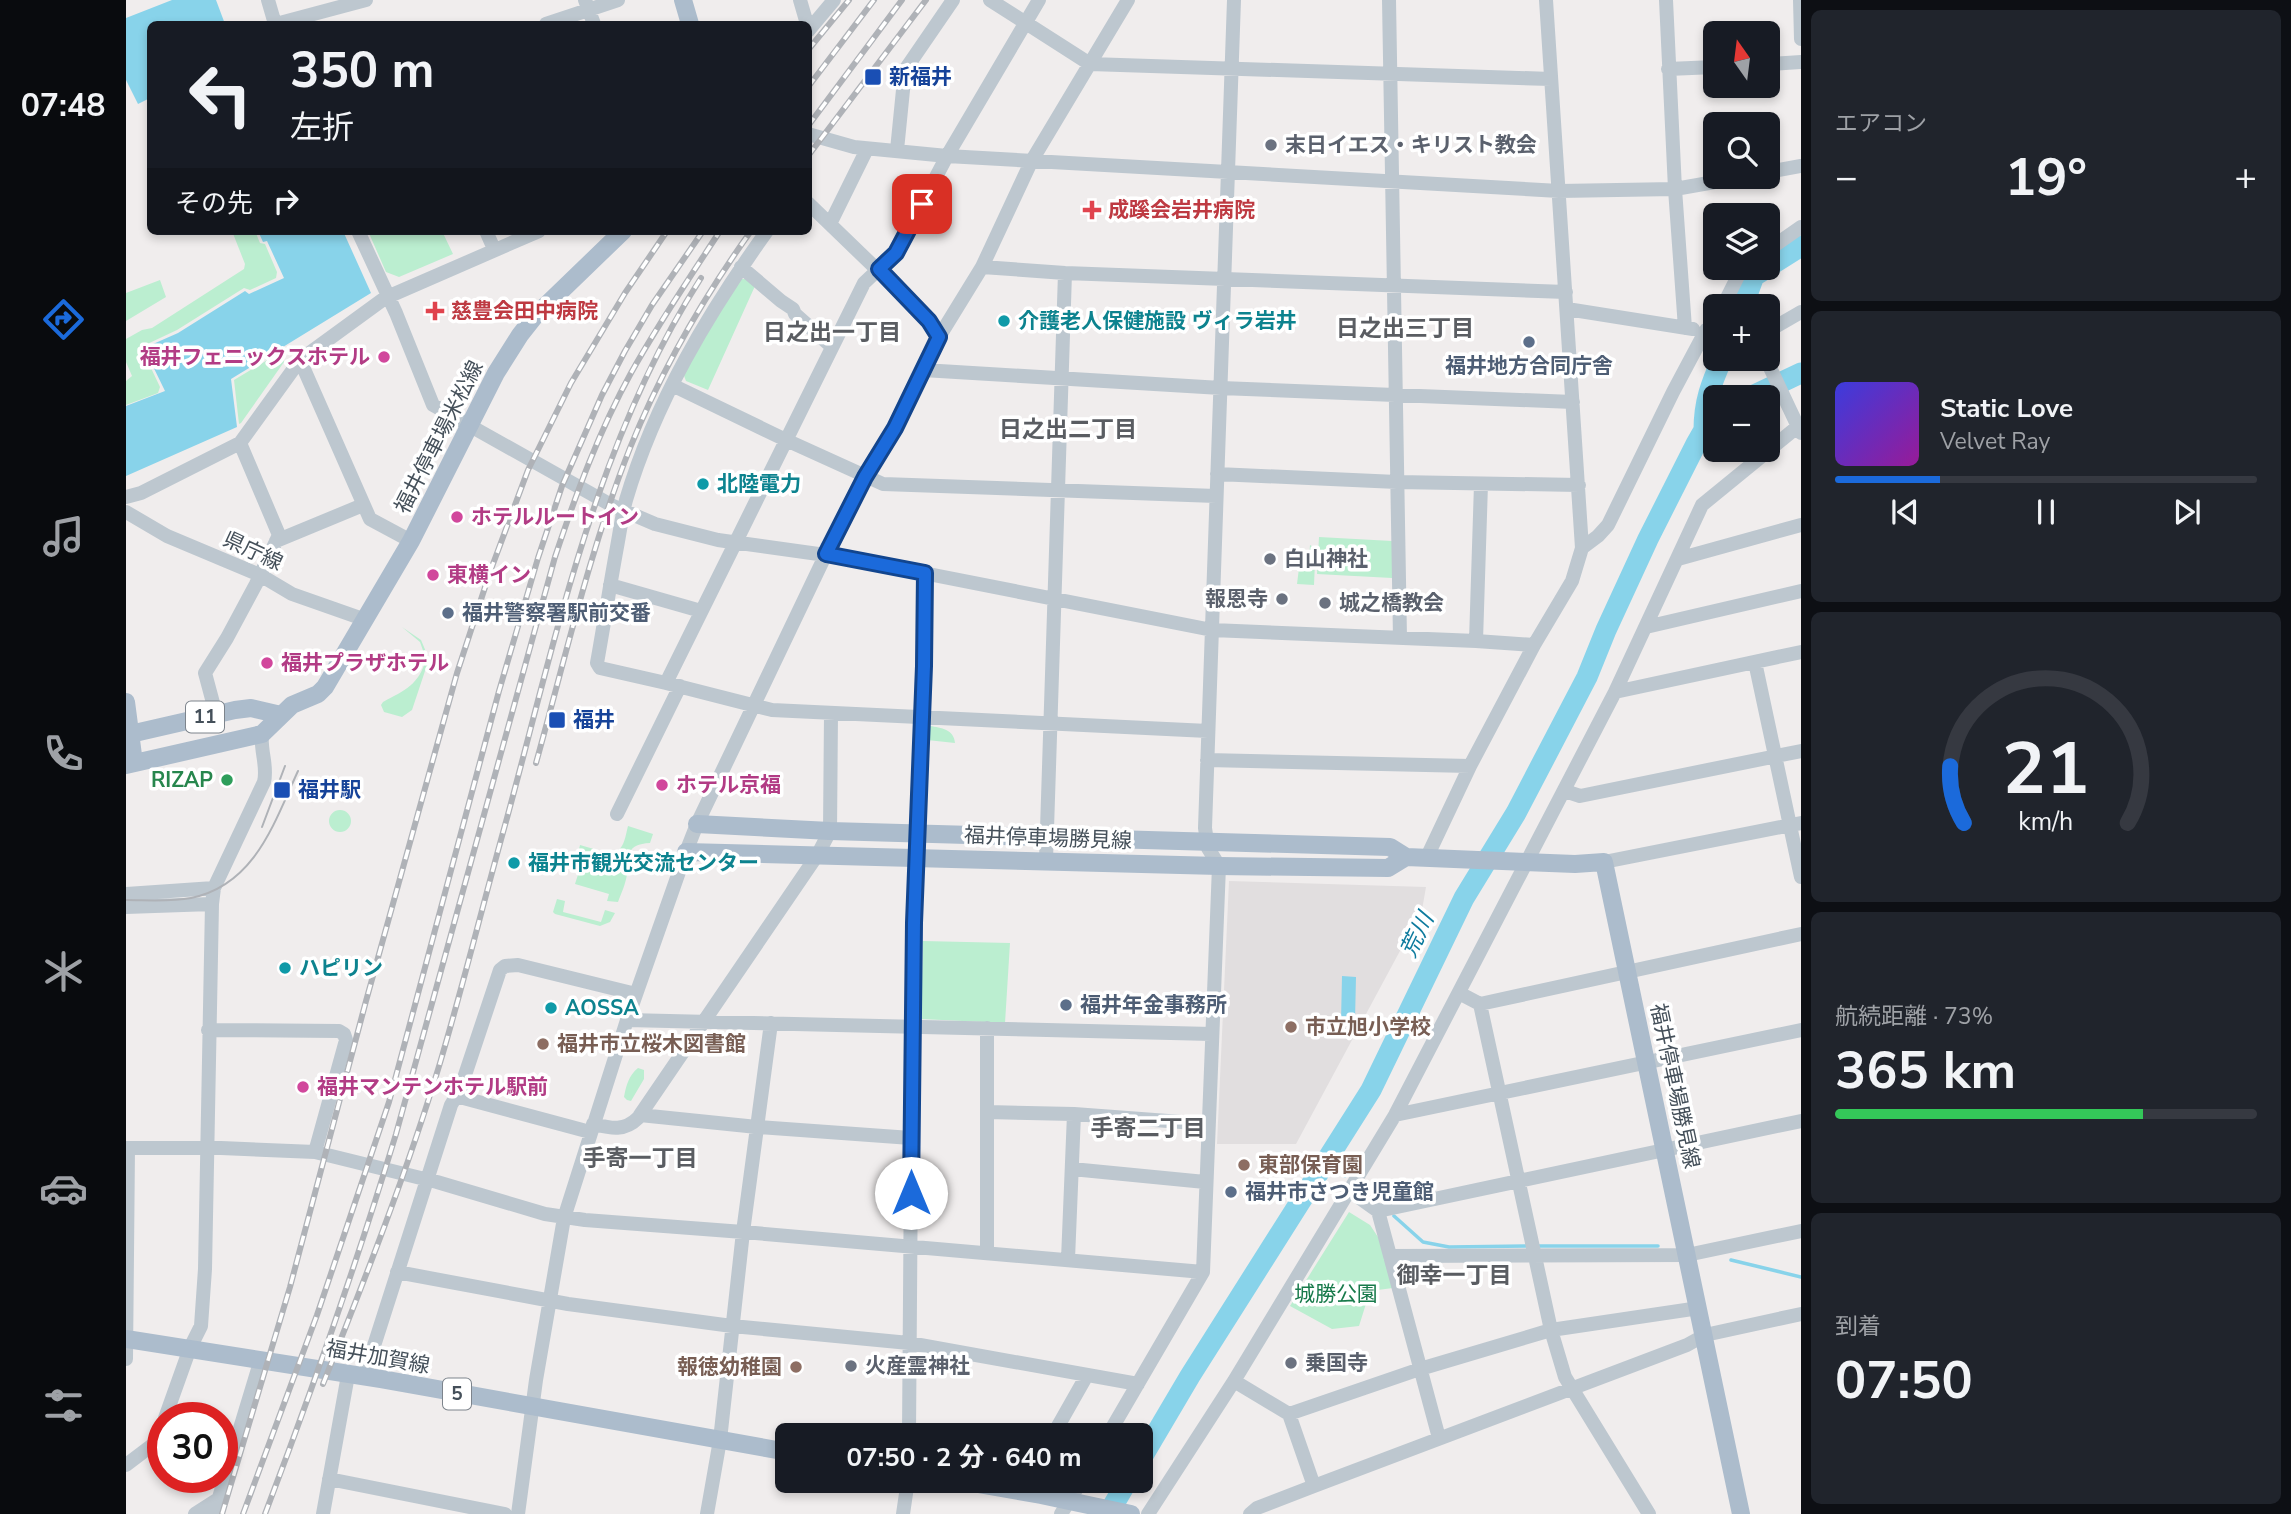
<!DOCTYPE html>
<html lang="ja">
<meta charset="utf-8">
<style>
:root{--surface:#171b24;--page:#20242c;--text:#f1f3f6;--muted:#9ea1a6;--line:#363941;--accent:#1b6adb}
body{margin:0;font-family:"Nunito Sans","Noto Sans JP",sans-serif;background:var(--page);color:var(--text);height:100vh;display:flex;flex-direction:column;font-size:26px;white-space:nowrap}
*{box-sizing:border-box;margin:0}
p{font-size:23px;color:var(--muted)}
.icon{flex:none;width:38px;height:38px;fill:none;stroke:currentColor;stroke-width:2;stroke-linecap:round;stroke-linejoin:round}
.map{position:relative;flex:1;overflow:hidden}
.sheet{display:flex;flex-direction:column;gap:10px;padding:10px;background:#0d0f14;width:490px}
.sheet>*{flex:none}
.guide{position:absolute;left:21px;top:21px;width:665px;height:214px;border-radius:10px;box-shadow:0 4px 10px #0003;background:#171b24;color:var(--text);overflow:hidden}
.needle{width:46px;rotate:346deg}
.controls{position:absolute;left:1577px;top:21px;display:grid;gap:14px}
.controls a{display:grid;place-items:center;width:77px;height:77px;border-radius:10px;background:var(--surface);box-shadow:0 4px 10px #0003;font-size:35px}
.speed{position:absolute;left:21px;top:1402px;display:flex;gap:14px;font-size:35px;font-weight:700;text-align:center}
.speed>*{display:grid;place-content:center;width:91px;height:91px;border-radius:50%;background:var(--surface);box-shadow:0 4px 10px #0003;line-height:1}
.speed .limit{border:10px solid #d22;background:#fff;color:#111}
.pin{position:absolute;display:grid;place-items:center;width:60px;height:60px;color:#fff;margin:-30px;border-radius:14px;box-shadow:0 4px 10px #0006}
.me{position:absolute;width:77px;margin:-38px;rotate:0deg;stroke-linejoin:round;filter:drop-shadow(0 0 5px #0008)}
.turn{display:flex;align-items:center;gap:24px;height:147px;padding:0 28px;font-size:32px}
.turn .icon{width:91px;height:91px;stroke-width:2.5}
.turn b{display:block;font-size:49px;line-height:60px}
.then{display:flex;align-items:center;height:66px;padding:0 28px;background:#0003;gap:14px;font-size:26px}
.big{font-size:52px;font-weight:700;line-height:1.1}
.sheet .tile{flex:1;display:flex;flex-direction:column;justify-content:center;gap:10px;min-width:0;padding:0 24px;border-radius:10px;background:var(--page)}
.sheet .dial{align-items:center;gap:0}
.dial svg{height:182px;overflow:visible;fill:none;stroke:var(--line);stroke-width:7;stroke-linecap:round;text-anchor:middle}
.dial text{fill:var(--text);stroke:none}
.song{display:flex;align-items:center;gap:21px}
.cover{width:84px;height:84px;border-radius:10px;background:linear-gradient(135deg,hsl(240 70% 55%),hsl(300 70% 35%))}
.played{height:7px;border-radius:4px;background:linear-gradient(90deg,var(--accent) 25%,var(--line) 25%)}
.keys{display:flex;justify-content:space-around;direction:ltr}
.heat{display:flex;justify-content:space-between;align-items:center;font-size:38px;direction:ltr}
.charge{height:10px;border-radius:5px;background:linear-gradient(90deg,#34c759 73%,var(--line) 0)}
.trip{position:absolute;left:649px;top:1423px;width:378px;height:70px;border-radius:10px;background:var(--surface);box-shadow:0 4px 10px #0003;font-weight:700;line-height:70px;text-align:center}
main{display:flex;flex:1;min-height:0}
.tab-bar{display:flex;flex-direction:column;width:126px;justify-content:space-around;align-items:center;background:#090b0e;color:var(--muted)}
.tab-bar .icon{width:49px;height:49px}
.tab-bar .selected{color:var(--accent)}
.tab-bar b{font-size:32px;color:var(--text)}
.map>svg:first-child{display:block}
.education{fill:#e1dedf}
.green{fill:#bbeed0}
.water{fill:#88d3ea}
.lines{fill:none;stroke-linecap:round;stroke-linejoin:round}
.stream{stroke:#88d3ea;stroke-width:3.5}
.river{stroke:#88d3ea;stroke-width:21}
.minor{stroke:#bdc7cf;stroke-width:14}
.major{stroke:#acbccc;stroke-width:18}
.tram{stroke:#afb2b7;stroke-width:2}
.rail-casing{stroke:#afb2b7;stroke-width:6}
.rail{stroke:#fff;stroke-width:3.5;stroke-dasharray:10;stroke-linecap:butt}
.route-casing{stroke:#12458e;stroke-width:18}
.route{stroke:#1b6adb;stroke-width:12}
.transit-dot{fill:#1a4fb4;stroke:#fff;stroke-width:2.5}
.worship-dot{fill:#6b7280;stroke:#fff;stroke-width:2.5}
.health-dot{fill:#e0444e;stroke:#fff;stroke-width:2.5}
.culture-dot{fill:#0f9aa8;stroke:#fff;stroke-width:2.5}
.service-dot{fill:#5c6f8a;stroke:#fff;stroke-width:2.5}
.hotel-dot{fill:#d1479c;stroke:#fff;stroke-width:2.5}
.leisure-dot{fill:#2e9e5b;stroke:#fff;stroke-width:2.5}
.education-dot{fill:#8d6e63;stroke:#fff;stroke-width:2.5}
.labels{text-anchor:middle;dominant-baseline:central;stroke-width:7;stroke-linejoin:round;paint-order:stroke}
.shield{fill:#fff;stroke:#7d848c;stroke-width:2}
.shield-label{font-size:19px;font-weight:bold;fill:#45505a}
.transit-label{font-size:21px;font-weight:bold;fill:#164399;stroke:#fff;text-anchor:start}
.worship-label{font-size:21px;font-weight:bold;fill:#5b616d;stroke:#fff;text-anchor:start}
.health-label{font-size:21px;font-weight:bold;fill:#be3a42;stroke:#fff;text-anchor:start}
.culture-label{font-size:21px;font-weight:bold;fill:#0d838f;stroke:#fff;text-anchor:start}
.hotel-label{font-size:21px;font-weight:bold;fill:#b23c85;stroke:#fff;text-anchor:start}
.service-label{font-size:21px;font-weight:bold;fill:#4e5e75;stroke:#fff;text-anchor:start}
.street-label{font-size:21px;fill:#45505a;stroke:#fff}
.leisure-label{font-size:21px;font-weight:bold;fill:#27864d;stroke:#fff;text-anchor:end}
.education-label{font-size:21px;font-weight:bold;fill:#785e54;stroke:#fff;text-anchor:start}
.park-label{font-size:21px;fill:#187a4b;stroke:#fff}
.neighbourhood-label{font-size:23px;font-weight:bold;fill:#5a5d62;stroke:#fff}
.water-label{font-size:23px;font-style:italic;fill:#0e7b9e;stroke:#fff}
</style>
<main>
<nav class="tab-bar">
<b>07:48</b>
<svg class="icon selected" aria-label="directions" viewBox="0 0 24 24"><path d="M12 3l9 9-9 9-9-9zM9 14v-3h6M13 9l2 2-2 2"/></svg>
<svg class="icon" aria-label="music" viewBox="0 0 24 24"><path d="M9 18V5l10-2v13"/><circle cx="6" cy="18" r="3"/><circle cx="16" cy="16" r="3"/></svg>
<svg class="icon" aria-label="phone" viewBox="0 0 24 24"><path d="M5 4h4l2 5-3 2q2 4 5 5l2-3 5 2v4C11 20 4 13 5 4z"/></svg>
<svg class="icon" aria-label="climate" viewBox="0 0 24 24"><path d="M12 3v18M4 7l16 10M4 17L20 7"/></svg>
<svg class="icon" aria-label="car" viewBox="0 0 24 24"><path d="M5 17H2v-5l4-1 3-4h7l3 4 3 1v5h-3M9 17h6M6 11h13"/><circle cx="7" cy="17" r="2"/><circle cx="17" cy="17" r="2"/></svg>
<svg class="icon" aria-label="filters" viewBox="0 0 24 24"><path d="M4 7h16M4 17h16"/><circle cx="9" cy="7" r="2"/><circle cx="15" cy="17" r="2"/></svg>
</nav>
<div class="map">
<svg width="1675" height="1514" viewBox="0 0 1675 1514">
<rect width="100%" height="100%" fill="#f0eded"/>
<path class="education" d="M1103,881L1300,887L1296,910L1170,1144H1091Z"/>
<path class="green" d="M106,231H129L134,243L139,244L151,272L150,278L124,290L118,288L51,330L17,346L16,349L34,387L32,393L0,405V381L6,376L0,362V339L16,330L26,328L118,269L119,264Z
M242,231H316L327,254L273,277L260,272Z
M612,279H622L629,286L582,390L560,381L557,373Z
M34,280L40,297L0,321V293Z
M153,353L156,355L158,362L115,423L113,424L108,380Z
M1193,537L1266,541V578L1191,574Z
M1184,545L1187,547L1189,562L1188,585L1171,584L1174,560H1183Z
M276,627L295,640L303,659L286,710L276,717L258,712L255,705L257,702C279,690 293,685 300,659L294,642Z
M804,726C815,728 828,729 829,743L801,740L800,732Z
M203 821a11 11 0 1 1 22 0a11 11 0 1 1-22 0Z
M502,826L527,834L524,843C500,844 502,856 501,874C500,883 495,894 492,902L481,901L483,894L449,884L457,859L451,857L454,845L485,854C498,851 499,838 502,826Z
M431,899L439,901L437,912L475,922L479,910L489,913L484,922L474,926L429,914L427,912Z
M797,941L884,943L879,1023L795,1019Z
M512,1068L518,1070V1079L505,1101L501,1100L498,1097C500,1086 503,1075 512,1068Z
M1223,1212L1244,1225L1254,1240L1267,1288L1244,1291L1233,1326L1206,1329L1164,1306Z"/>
<path class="water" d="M46,0H90L99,24H24V98L12,104L0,80V18Z
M132,231H217L245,293L105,379L111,427L0,476V406L39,391L18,348L52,333L119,291L123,294L158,278L141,241L137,242Z
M1216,976L1230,977L1229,1021H1215Z"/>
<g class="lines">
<path class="stream" d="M1200,1163L1219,1176
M1268,1216L1297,1242L1323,1247L1404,1246
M1412,1246H1532
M1605,1260L1675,1277"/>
<path class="river" d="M1642,267L1675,246
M1617,306L1628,276L1641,268
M1624,397L1675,373
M1578,430C1578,402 1585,384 1596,359
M1015,1459L1064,1376L1245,1090L1338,898L1390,813L1461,677L1480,630L1522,539L1570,444L1578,430L1589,422
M982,1514L1002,1480"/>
<path class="minor" d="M142,0L149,24
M459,0L468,24
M674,0L681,24
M864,0L964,64L1425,79
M1263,0L1274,638
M1540,0L1549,189L1559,328
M1674,0L1675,39
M150,24L240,0
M420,24L492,0
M682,31L708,0
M1642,64L1675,62
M1542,69L1589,67
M682,134L728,147L821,156L1433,191L1549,189L1617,177
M771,150L779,70L827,0
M1642,172L1675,166
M704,224L741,149
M232,231L270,313L307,405L487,506L529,524L592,540L721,558L1086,630L1350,641L1408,645
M360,231L368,249
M641,231C582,313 529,402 500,500C496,515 494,531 491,547C484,585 478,624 471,663L474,668L540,683L646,710L1082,731
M1642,250L1675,227
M615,267L655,301L667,309L669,314L705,346
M856,267L939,273L1440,292
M1597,306L1616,268
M1441,309L1567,329
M1642,331L1675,312
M813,337L856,267L905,162L1002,0
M1640,359L1675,433
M174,360L244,519L285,541
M797,370L1095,388L1447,402
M546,385L660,440L757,484L1090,496
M1091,474L1271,482L1453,485
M0,497L15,493L114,443L174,360L259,298L413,231
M0,512L41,536L134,575L166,594L240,620
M150,541L237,505
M1456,548L1472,536L1482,525L1547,392L1580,330
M1552,559L1675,525
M484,585L575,611
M1520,627L1675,591
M1350,641L1355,484
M1629,662L1675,877
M540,683L738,283L770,253L821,156L913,0
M1489,692L1675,652
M90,714L79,673L101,638L130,584L153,535L114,443
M1081,760L1344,766
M1439,791L1454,796L1675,751
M491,814L554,686
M1301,857L1344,766L1408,645L1446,581L1456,548L1420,0
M920,860L939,273
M1478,862L1675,823
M0,894L88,888
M0,907L86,904
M1333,993L1354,1004L1425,1330L1439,1377L1523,1514
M1354,1004L1675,934
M501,1020L1086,1034
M82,1030L213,1031L218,1034L220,1040L189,1152
M330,1096L464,1132
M861,1112L948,1114L1082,1124
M514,1115L631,1127L785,1138
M1269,1115L1675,1030
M467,1124C484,1128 498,1132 512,1118L692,854L704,831L705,714
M0,1148H95L189,1152L311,1182L419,1214L459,1220L617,1232L1077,1272
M946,1169L1079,1182
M1224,1191L1252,1211L1313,1438
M1252,1211L1675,1121
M861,1253V1028
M1264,1256L1561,1255L1675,1231
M942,1259L948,1114
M271,1272L442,1304L606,1326L783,1343L1012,1384
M0,1359L2,1148
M238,1377L325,1105L334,1090L374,970L379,966L392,965L510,994
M1108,1381L1163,1414L1188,1486
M1163,1414L1294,1369L1425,1330L1573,1308
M39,1418L64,1348L75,1326L79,1269L86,904L88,888L138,782C142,766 134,751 136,734
M783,1435L786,1026L799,573
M927,1435L961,1375
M982,1435L1077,1272L1093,866L1082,848L1079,828L1108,0
M0,1465L29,1443L37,1424
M203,1479L379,1514
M915,1495L918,1480
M69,1514L94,1498
M88,1514L132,1369
M197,1514L222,1375
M392,1514L410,1380L438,1218L501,1020L560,852L571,824L700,554L739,477L769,428L813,337L795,312L682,203
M581,1514L594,1440L617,1232L645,1023
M777,1514L782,1480
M935,1514L956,1480
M1022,1514L1108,1381L1269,1115L1489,692L1576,505L1675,424
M1124,1514L1131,1508L1188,1486L1561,1345L1579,1335L1675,1314"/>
<path class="major" d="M557,0L564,24
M0,702L8,763
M0,735L109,710L125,708L155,715
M0,765L136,734L166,705L192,694L199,687L285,541L370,373L394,335L409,316L497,231
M571,824L704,831L1264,847L1280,857L1449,864L1478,862L1615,1514
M560,852L1093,866L1262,868L1280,857
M0,1339L255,1379L662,1452
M829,1480L915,1495L1005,1514"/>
<path class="tram" d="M136,827L159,766
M0,900C21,900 44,902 65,898C129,885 148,823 172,771"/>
<g class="rail-casing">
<path id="rail" d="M682,50L723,0
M682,87L748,0
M682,126L776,0
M682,156L800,0
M410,763C439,659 464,549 504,448C535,371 577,298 625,231
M197,1384C239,1279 281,1172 314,1063C338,982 358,900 381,818C431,634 470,441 575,278
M96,1514L164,1287L240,1001L331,673L364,572L402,470L445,383L499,293L541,231
M117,1514L191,1315L263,1102L373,691L412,558L436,486L476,395L499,351L526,305L577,231
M139,1514C187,1388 231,1262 270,1134L429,557C450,494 473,431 505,373C532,324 564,277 594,231"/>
</g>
<use href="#rail" class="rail"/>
</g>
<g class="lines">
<g class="route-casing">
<path id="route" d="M785,1193L788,923L798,666L799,573L700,554L739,477L769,428L813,337L803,321L753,269L770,253L796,204"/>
</g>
<use href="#route" class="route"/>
</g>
<g class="transit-dot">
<rect x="738" y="68" width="18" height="18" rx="3.5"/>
<rect x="422" y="711" width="18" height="18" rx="3.5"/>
<rect x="147" y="781" width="18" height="18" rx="3.5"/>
</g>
<g class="worship-dot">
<circle cx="1145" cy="145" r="7"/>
<circle cx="1144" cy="559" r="7"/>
<circle cx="1156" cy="599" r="7"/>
<circle cx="1199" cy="603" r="7"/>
<circle cx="1165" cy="1363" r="7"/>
<circle cx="725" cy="1366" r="7"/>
</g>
<g class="health-dot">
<path d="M962.5 199.5h7v7h7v7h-7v7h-7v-7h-7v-7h7z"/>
<path d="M305.5 300.5h7v7h7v7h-7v7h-7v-7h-7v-7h7z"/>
</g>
<g class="culture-dot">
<circle cx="878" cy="321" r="7"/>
<circle cx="577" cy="484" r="7"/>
<circle cx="388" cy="863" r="7"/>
<circle cx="159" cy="968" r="7"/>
<circle cx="425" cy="1008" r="7"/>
</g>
<g class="service-dot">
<circle cx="1403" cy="342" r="7"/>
<circle cx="322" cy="613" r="7"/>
<circle cx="940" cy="1005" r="7"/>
<circle cx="1105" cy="1192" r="7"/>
</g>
<g class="hotel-dot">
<circle cx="258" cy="357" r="7"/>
<circle cx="331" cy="517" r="7"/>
<circle cx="307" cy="575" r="7"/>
<circle cx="141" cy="663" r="7"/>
<circle cx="536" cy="785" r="7"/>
<circle cx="177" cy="1087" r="7"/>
</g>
<circle class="leisure-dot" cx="101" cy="780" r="7"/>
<g class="education-dot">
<circle cx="1165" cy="1027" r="7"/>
<circle cx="417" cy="1044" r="7"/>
<circle cx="1118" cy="1165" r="7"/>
<circle cx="670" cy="1367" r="7"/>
</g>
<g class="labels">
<g class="shield">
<rect x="60" y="701.5" width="38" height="31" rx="5"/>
<rect x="317" y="1378.5" width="28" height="31" rx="5"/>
</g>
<g class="shield-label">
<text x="79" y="717">11</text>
<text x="331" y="1394">5</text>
</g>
<g class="transit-label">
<text x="763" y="77">新福井</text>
<text x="447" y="720">福井</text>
<text x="172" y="790">福井駅</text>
</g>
<g class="worship-label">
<text x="1159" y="145">末日イエス・キリスト教会</text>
<text x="1158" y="559">白山神社</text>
<text x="1142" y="599" text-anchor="end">報恩寺</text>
<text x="1213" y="603">城之橋教会</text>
<text x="1179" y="1363">乗国寺</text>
<text x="739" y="1366">火産霊神社</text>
</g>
<g class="health-label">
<text x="982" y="210">成蹊会岩井病院</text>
<text x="325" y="311">慈豊会田中病院</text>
</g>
<g class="culture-label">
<text x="892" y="321">介護老人保健施設 ヴィラ岩井</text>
<text x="591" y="484">北陸電力</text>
<text x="402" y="863">福井市観光交流センター</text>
<text x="173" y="968">ハピリン</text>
<text x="439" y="1008">AOSSA</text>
</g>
<g class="hotel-label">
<text x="244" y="357" text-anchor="end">福井フェニックスホテル</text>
<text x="345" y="517">ホテルルートイン</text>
<text x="321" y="575">東横イン</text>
<text x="155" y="663">福井プラザホテル</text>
<text x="550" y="785">ホテル京福</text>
<text x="191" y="1087">福井マンテンホテル駅前</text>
</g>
<g class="service-label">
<text x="1403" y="366" text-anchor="middle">福井地方合同庁舎</text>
<text x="336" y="613">福井警察署駅前交番</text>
<text x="954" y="1005">福井年金事務所</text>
<text x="1119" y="1192">福井市さつき児童館</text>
</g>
<g class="street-label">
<text transform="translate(313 437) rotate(-63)">福井停車場米松線</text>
<text transform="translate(127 551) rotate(25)">県庁線</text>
<text transform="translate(922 838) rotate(2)">福井停車場勝見線</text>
<text transform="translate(1549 1086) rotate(78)">福井停車場勝見線</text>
<text transform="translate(252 1357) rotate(10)">福井加賀線</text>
</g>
<g class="leisure-label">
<text x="87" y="780">RIZAP</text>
</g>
<g class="education-label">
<text x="1179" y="1027">市立旭小学校</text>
<text x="431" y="1044">福井市立桜木図書館</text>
<text x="1132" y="1165">東部保育園</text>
<text x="656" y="1367" text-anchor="end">報徳幼稚園</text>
</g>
<g class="park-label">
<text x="1210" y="1294">城勝公園</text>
</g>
<g class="neighbourhood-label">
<text x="1279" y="328">日之出三丁目</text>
<text x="706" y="332">日之出一丁目</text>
<text x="942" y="429">日之出二丁目</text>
<text x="1022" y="1128">手寄二丁目</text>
<text x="514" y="1158">手寄一丁目</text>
<text x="1328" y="1275">御幸一丁目</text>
</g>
<g class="water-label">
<text transform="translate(1291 935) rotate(-64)">荒川</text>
</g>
</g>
</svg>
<div class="controls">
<a><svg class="needle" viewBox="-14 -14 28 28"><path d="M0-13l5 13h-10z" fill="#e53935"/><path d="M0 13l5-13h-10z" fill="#9ea1a6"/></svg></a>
<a><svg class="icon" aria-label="search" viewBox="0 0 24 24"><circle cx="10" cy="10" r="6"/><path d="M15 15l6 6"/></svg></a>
<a><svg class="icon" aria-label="layers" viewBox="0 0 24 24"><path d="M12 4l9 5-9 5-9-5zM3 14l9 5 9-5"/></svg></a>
<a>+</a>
<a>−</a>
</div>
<div class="speed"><div class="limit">30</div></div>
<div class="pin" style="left:796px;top:204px;background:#d93025"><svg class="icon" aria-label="arrive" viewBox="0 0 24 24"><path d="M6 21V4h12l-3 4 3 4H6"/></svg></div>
<svg class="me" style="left:785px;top:1193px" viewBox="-20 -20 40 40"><circle r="19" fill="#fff"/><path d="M0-13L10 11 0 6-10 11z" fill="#1b6adb"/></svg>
<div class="trip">07:50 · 2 分 · 640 m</div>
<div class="guide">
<div class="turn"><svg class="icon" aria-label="left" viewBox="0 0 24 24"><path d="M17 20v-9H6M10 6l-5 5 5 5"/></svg><div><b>350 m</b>左折</div></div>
<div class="then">その先<svg class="icon" aria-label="right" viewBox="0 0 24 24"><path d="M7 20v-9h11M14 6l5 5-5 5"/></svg></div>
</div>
</div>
<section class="sheet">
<div class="tile"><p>エアコン</p>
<div class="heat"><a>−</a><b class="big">19°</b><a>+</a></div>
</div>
<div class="tile">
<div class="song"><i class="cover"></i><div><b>Static Love</b><p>Velvet Ray</p></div></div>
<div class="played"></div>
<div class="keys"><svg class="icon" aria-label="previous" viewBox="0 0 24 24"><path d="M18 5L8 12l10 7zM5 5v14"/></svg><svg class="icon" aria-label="pause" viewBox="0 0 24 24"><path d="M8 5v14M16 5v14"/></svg><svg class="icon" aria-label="next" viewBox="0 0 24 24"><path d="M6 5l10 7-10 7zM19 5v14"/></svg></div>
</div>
<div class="tile dial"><svg viewBox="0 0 100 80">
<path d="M14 69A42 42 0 1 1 86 69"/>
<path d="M14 69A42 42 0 0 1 8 44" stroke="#1b6adb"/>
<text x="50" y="56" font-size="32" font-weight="700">21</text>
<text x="50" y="72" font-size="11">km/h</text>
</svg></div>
<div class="tile"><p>航続距離 · 73%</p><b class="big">365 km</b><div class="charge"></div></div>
<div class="tile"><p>到着</p><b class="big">07:50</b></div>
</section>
</main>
